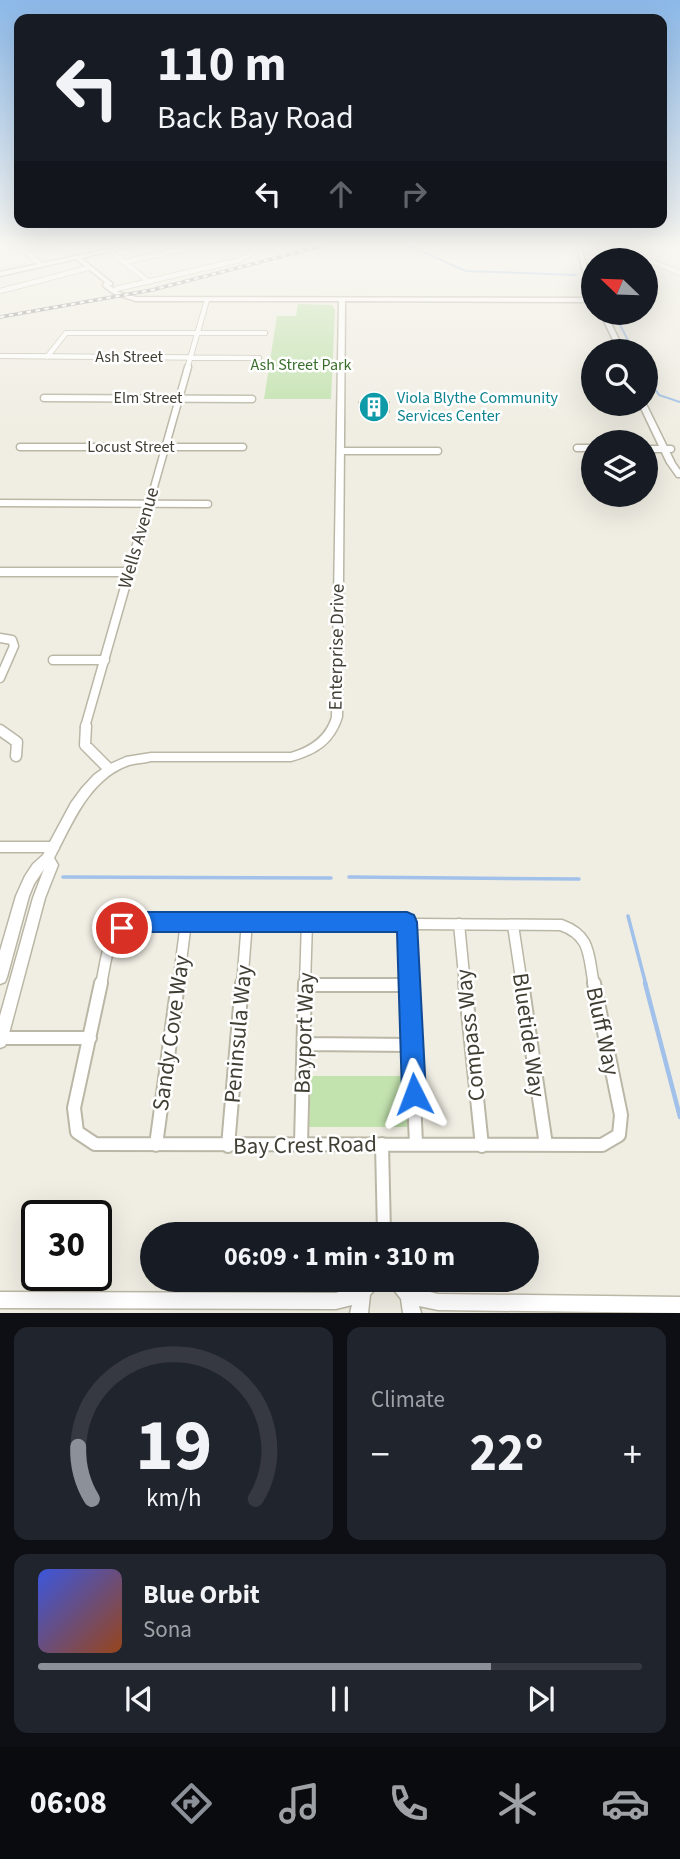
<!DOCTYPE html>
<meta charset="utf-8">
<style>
:root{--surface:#171b24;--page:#20242c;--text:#f1f3f6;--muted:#9ea1a6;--line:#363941;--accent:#8c9099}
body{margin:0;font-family:"Source Sans 3",sans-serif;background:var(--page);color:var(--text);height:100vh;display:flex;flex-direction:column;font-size:26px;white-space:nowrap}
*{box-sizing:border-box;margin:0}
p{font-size:23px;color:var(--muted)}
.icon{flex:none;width:38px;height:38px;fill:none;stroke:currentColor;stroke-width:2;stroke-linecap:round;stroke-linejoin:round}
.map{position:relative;height:1313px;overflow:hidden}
.drawer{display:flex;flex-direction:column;gap:14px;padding:14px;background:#0d0f14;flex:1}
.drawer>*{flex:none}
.hud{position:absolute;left:14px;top:14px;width:653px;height:214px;border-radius:14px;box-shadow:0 7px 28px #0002;background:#171b24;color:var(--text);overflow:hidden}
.needle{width:46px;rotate:293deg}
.fabs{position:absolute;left:581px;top:248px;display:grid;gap:14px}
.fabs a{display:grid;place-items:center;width:77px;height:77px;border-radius:50%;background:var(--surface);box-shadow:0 7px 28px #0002;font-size:35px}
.speed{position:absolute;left:21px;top:1200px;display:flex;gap:14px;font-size:35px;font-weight:700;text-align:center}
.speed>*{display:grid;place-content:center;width:91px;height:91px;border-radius:50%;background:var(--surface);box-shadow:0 7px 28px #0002;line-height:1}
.speed .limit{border:4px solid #111;border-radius:10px;background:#fff;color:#111}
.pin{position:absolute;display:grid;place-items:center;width:60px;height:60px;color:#fff;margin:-30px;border:4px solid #fff;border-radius:50%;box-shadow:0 2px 7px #0007}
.me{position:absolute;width:77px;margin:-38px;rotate:357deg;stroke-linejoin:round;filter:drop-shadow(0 0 5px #0008)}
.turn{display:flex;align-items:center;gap:24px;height:147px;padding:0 28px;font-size:32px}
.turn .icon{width:91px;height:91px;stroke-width:2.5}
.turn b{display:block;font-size:49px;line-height:60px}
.lanes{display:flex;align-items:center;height:66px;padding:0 28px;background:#0003;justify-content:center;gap:35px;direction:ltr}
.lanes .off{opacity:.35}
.big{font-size:52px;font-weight:700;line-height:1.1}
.drawer .tile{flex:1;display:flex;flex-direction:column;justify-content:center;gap:10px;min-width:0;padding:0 24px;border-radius:14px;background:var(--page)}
.drawer .dial{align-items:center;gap:0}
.dial svg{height:182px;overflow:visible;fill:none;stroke:var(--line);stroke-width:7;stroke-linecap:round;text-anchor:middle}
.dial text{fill:var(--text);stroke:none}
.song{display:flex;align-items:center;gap:21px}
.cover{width:84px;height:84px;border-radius:10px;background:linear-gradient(135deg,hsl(230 70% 55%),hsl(20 70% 35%))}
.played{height:7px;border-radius:4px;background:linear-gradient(90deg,var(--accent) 75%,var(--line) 75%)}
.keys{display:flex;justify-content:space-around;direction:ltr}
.heat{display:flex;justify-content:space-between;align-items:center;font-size:38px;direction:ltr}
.drawer .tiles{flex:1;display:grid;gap:14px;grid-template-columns:1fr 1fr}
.tile:last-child{grid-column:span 2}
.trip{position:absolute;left:140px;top:1222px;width:399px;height:70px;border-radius:35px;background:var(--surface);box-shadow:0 7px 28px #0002;font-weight:700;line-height:70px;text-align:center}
.menu{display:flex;height:112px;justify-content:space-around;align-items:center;background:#090b0e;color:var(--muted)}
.menu .icon{width:49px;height:49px}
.menu .current{color:var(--accent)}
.menu b{font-size:32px;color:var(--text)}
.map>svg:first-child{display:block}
.green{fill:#c2e2ae}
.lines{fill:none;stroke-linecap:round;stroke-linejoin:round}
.stream-far2{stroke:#a2c1ea;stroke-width:2}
.stream-far1{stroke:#a2c1ea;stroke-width:3.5}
.stream{stroke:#a2c1ea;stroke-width:4.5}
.building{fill:#d1cbb9;stroke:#cbc4ad;stroke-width:2}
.minor-far4-casing{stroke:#bbb7a6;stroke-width:6}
.minor-far3-casing{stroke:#bbb7a6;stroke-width:9}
.minor-far2-casing{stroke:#bbb7a6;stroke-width:11}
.minor-far1-casing{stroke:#bbb7a6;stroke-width:13}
.minor-casing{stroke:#bbb7a6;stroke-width:16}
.tertiary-casing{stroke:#bbb7a6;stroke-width:3}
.minor-far4{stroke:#fff;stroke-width:4.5}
.minor-far3{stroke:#fff;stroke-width:6}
.minor-far2{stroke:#fff;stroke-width:8}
.minor-far1{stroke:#fff;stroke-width:10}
.minor{stroke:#fff;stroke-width:12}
.tertiary{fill:#fff;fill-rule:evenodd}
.rail-casing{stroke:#929292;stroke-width:3.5}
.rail{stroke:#fff;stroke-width:2;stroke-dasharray:4.5;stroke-linecap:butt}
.route{fill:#1a73e8;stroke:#114b97;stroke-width:2}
.labels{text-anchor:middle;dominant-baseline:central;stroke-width:5;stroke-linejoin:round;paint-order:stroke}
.far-street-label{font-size:16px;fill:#413e34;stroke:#fff}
.far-park-label{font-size:16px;fill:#3a6e2c;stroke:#fff}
.far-culture-label{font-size:16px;fill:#0d838f;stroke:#fff;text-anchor:start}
.street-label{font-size:19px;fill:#413e34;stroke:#fff}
.near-street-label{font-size:23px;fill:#413e34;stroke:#fff}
</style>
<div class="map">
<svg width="680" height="1313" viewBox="0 0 680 1313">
<rect width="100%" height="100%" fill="#f0eee3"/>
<path class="green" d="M298,304L332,305L335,310L331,399H264L277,316H296Z
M311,1076H405L408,1127H309Z"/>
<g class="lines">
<path class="stream-far2" d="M409,246L466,271L576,275
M614,313L634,352
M646,375L659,395L680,402"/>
<path class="stream-far1" d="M63,877L331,878
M349,877L579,879
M628,916L646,985"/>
<path class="stream" d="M645,983L680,1117"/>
</g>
<path class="building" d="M359,402H389V412H360Z"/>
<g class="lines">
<g class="minor-far4-casing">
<path id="minor-far4" d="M19,246L41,265
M598,246L623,250L680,273
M0,248L11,246
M113,253L149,282
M125,262L197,246
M116,289L240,260L262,246
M0,291L88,268
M0,356L259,358
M47,357L66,333H265
M187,369L207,300"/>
</g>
<g class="minor-far3-casing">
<path id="minor-far3" d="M44,398L252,399
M20,447H243
M577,448H593
M646,449H671
M340,451H438
M0,503L208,504
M143,526L188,367"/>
</g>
<g class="minor-far2-casing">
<path id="minor-far2" d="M0,572H130
M0,638L12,640L14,646L0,678
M53,660H105
M85,727L143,524"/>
</g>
<g class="minor-far1-casing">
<path id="minor-far1" d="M86,726L85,745L108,768
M0,730L17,742L16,756
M0,847H54
M407,922L410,985
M459,924L465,985
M513,925L522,985
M101,985C108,951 106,932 143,922L561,925C592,936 588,956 594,985
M178,985L186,922
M242,985L247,922
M305,985L307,922"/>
</g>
<g class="minor-casing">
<path id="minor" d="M101,983L74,1108L77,1132L95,1144L602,1145L619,1135L621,1115L594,983
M409,983L416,1144
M465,983L482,1146
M522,983L546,1145
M306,985H409
M1,1038H90
M304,1044L412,1045
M301,1144L305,983
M382,1144L384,1234
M156,1145L178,983
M228,1146L242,983"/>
</g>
<g class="tertiary-casing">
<path id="tertiary" d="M124,246H131L81,258L112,283V285H109L118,292L136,297L589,298L577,246H581L593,292V304L590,302L345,301L342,717C334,743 317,754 291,761H151C144,763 136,763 129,765C89,779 72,824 54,858L58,865L45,898L7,1041L5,1046L0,1048V1016L33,898L44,869L34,884L29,896L7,977L5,982L0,984V951L16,896L25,876L33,864L43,855L71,803L82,788L94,775L108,765L126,757L151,753H291C311,747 326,737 332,717L339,301H136L114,294L103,286L105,282L76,259L0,276V272Z
M600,313H606L625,352H619Z
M639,404H646L675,463L680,470V477H677L667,463Z
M361,1279H381L379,1285L370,1295L368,1313H350L352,1305L336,1309L0,1308V1292L336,1293L355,1287Z
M388,1279H407L414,1288L438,1294L680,1297V1313L438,1310L419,1306L421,1313H403L401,1299L390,1285Z"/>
</g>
<use href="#minor-far4" class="minor-far4"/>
<use href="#minor-far3" class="minor-far3"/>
<use href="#minor-far2" class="minor-far2"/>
<use href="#minor-far1" class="minor-far1"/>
<use href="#minor" class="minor"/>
<use href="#tertiary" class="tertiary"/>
<g class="rail-casing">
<path id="rail" d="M0,317L152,290L322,246"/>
</g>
<use href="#rail" class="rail"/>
</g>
<linearGradient id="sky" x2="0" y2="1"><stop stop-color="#8cb9e9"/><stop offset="0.57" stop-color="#f8f7f2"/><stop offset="1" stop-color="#f8f7f2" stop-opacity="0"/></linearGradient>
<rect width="680" height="429" fill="url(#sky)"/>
<path class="route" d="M143,912H407L414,915L417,922L426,1094L423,1103L414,1107L406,1103L402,1094L397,932H143L122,938L114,935L111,928L114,921Z"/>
<defs>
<g id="building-disc" transform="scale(1.575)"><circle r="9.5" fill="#0f9aa8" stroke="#fff"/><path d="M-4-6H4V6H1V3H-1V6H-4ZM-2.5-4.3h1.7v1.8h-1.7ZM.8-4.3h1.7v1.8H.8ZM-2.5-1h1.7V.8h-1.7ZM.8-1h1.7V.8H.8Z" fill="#fff"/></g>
</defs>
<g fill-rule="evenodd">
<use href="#building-disc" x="374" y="407"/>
</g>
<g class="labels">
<g class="far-street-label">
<text x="129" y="357">Ash Street</text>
<text x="148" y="398">Elm Street</text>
<text x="131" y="447">Locust Street</text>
</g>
<g class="far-park-label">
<text x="301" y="365">Ash Street Park</text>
</g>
<g class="far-culture-label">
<text x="397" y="398">Viola Blythe Community<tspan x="397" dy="18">Services Center</tspan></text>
</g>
<g class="street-label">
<text transform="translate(139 538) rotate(-74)">Wells Avenue</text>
<text transform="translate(337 647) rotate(-89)">Enterprise Drive</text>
</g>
<g class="near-street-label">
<text transform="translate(603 1031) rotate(78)">Bluff Way</text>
<text transform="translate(171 1033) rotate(-82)">Sandy Cove Way</text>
<text transform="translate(304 1033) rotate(-88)">Bayport Way</text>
<text transform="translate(238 1034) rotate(-85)">Peninsula Way</text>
<text transform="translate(470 1035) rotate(-96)">Compass Way</text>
<text transform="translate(529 1035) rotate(82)">Bluetide Way</text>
<text transform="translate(305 1145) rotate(-1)">Bay Crest Road</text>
</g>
</g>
</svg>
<div class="fabs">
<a><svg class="needle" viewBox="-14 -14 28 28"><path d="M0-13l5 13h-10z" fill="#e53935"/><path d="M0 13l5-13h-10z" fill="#9ea1a6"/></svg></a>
<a><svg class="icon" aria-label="search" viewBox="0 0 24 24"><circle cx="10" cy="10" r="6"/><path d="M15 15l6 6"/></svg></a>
<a><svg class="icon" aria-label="layers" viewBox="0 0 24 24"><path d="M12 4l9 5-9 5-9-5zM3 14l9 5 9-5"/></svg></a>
</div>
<div class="speed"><div class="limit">30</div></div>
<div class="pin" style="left:122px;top:928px;background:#d93025"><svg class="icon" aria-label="arrive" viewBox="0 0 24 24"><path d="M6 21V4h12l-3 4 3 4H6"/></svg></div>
<svg class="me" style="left:414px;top:1094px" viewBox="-20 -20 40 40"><path d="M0-17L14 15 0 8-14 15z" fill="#1a73e8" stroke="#fff" stroke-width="4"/></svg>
<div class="trip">06:09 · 1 min · 310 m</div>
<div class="hud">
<div class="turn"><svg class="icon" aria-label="left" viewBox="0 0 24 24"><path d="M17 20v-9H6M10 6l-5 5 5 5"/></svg><div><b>110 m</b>Back Bay Road</div></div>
<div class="lanes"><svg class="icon" aria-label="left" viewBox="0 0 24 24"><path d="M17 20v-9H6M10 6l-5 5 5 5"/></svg><svg class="icon off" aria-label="ahead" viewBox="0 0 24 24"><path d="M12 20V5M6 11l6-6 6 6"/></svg><svg class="icon off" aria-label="right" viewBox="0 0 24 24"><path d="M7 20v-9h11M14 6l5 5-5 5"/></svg></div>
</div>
</div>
<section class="drawer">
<div class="tiles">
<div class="tile dial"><svg viewBox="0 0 100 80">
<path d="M14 69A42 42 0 1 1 86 69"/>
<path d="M14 69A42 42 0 0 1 8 46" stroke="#8c9099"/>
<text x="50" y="56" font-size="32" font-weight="700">19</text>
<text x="50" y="72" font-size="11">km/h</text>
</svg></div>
<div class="tile"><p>Climate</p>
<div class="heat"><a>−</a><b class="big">22°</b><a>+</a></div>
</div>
<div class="tile">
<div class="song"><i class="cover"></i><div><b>Blue Orbit</b><p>Sona</p></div></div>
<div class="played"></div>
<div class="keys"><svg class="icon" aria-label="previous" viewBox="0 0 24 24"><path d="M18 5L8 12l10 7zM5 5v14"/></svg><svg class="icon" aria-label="pause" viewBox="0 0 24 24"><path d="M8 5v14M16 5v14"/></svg><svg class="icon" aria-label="next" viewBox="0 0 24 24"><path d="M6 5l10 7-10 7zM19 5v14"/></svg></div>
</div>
</div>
</section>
<nav class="menu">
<b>06:08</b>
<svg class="icon current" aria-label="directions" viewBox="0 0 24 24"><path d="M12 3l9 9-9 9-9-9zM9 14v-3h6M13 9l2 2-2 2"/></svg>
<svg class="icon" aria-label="music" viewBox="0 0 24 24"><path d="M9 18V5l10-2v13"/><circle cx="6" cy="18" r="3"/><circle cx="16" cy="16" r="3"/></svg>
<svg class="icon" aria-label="phone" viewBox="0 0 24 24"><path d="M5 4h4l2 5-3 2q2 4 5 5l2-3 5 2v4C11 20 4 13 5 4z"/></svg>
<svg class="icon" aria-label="climate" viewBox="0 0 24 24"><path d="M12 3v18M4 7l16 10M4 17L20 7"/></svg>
<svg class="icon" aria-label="car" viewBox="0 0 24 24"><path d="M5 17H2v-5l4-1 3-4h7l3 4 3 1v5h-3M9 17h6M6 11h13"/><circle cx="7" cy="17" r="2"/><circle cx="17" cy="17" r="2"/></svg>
</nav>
